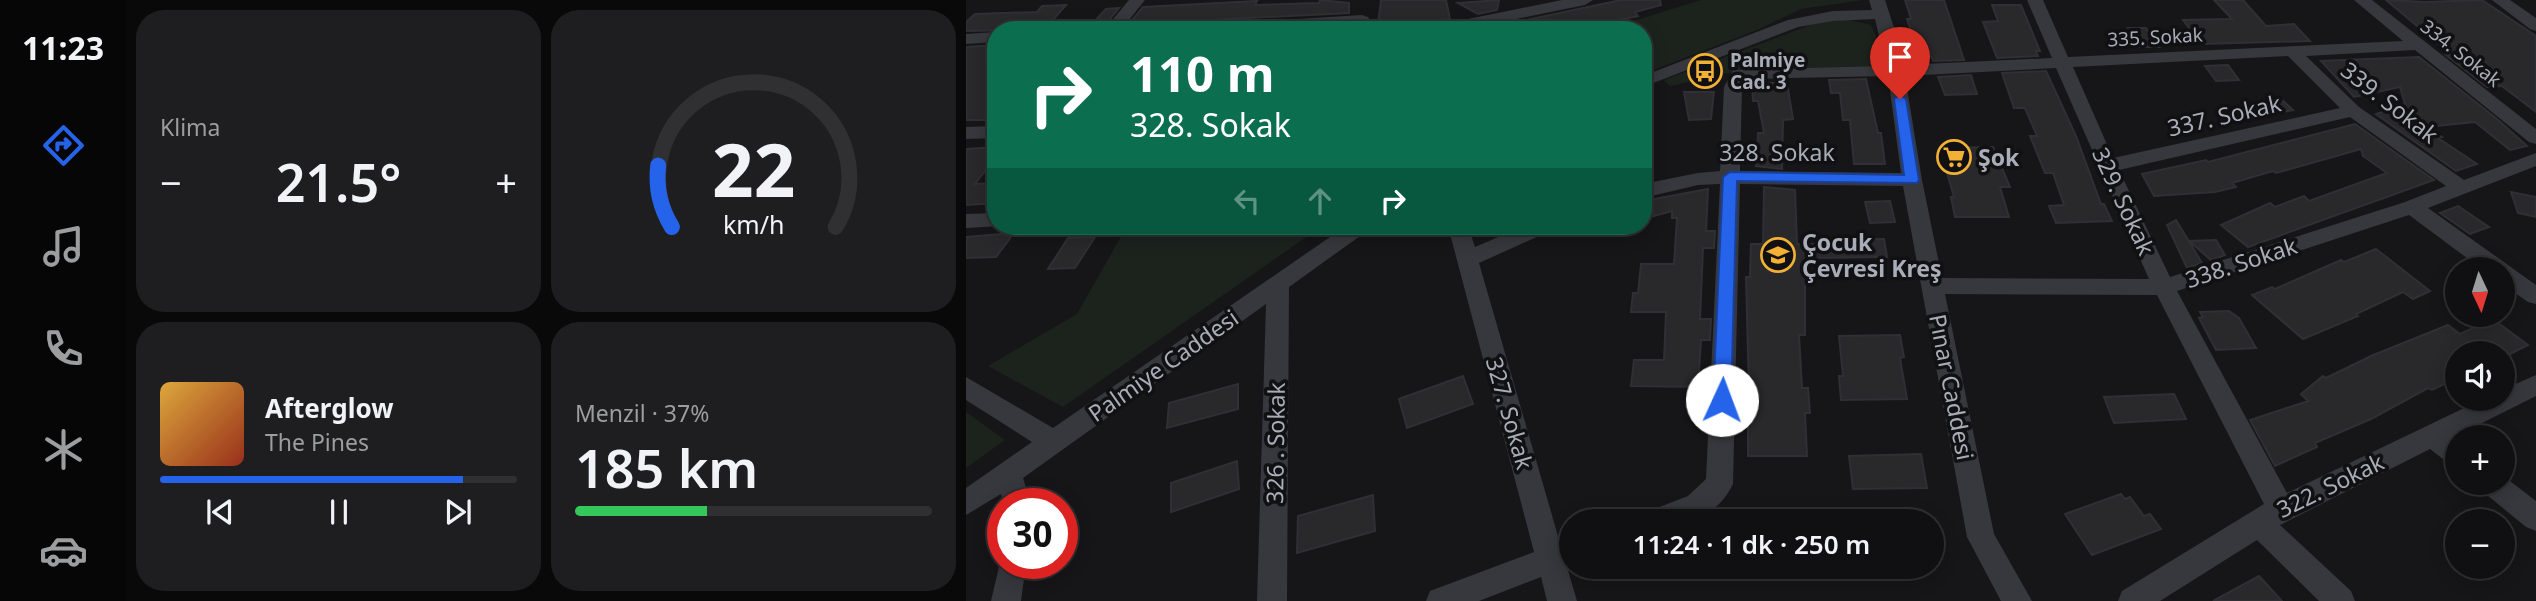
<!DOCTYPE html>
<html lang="tr">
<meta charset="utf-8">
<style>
:root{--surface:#101012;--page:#1e1e20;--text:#f1f3f6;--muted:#9c9d9f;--line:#303032;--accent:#2563eb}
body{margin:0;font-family:"Noto Sans",sans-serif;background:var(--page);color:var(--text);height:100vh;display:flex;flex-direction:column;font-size:26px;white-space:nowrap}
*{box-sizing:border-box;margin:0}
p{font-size:23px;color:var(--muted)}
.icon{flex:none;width:38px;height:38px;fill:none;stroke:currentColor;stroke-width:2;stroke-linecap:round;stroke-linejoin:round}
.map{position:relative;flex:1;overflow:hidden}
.panel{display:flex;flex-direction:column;gap:10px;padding:10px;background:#09090a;width:840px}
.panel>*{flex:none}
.hud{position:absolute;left:21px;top:21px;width:665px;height:214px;border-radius:28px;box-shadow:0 4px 18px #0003,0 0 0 2px var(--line);background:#0b6e4f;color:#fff;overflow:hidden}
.needle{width:46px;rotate:176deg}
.buttons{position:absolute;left:1479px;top:257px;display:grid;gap:14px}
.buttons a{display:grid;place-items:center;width:70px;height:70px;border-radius:50%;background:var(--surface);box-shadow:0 4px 18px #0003,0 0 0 2px var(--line);font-size:35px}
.speed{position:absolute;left:21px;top:488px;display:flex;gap:14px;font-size:35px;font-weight:700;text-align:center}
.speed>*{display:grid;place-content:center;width:91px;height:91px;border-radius:50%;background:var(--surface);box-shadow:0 4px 18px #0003,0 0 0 2px var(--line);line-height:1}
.speed .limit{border:10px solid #d22;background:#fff;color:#111}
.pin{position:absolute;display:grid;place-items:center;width:60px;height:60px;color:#fff;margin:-72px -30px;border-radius:50% 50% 50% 0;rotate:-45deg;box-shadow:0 0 7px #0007}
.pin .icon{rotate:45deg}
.me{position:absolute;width:77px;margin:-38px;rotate:2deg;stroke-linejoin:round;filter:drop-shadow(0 0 5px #0008)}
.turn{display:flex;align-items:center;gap:24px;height:147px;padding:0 28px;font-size:32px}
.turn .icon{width:91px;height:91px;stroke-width:2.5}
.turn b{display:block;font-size:49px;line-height:60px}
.lanes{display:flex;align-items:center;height:66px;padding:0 28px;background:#0003;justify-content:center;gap:35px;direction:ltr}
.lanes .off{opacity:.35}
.big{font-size:52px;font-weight:600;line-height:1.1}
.panel .tile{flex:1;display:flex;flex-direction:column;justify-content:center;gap:10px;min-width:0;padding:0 24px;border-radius:28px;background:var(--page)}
.panel .dial{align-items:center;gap:0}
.dial svg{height:182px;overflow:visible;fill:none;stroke:var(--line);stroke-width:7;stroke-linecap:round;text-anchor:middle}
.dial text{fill:var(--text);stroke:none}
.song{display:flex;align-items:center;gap:21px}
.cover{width:84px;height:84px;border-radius:10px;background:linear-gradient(135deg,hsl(40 70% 55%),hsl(10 70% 35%))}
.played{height:7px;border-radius:4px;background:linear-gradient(90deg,var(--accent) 85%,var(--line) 85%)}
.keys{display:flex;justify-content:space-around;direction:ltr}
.heat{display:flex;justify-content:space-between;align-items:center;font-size:38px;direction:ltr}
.charge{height:10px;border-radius:5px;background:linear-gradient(90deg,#34c759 37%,var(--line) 0)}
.panel .tiles{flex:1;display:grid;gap:10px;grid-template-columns:repeat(2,1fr)}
.trip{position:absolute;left:593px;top:509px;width:385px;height:70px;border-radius:35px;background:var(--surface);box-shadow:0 4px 18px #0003,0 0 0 2px var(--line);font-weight:600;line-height:70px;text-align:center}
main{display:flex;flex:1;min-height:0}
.menu{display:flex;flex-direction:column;width:126px;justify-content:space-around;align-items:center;background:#060607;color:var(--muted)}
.menu .icon{width:49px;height:49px}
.menu .on{color:var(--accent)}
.menu b{font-size:32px;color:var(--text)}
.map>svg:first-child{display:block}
.green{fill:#1c231d}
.building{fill:#29292c;stroke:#303034;stroke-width:2}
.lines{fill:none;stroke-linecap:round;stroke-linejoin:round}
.minor{fill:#37383d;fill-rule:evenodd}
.route{fill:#2563eb;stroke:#184099;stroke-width:2}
.labels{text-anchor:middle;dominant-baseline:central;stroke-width:7;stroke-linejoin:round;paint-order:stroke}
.far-street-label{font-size:19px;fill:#a8adb8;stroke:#111113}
.far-poi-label{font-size:19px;font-weight:bold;fill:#a8adb8;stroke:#111113;text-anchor:start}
.street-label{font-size:23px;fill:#a8adb8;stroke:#111113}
.poi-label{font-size:23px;font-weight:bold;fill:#a8adb8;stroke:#111113;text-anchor:start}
</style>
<main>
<nav class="menu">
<b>11:23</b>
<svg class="icon on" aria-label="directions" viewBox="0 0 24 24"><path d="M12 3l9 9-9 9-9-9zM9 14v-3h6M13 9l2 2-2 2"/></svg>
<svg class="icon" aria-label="music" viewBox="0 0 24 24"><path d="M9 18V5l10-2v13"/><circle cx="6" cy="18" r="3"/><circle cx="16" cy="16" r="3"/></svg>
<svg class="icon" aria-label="phone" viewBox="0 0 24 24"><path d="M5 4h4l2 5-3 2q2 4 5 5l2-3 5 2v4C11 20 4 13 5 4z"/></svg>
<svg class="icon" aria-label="climate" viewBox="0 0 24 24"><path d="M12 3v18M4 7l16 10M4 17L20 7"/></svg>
<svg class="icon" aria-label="car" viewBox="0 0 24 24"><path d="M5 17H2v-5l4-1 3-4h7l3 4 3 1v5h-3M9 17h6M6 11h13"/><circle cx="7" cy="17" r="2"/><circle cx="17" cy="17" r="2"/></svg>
</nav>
<section class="panel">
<div class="tiles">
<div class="tile"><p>Klima</p>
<div class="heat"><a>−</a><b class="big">21.5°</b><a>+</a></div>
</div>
<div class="tile dial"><svg viewBox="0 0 100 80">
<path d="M14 69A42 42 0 1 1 86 69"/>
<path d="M14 69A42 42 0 0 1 8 42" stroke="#2563eb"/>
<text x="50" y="56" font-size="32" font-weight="700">22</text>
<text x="50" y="72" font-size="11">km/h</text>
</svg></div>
<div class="tile">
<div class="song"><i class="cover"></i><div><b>Afterglow</b><p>The Pines</p></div></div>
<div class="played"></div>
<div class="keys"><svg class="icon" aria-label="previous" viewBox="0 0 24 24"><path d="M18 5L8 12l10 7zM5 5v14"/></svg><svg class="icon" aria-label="pause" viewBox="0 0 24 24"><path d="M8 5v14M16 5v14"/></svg><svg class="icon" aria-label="next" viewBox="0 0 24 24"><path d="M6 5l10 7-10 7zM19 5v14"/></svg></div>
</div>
<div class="tile"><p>Menzil · 37%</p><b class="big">185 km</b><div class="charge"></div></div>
</div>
</section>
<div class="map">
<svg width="1570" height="601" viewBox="0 0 1570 601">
<rect width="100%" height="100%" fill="#161618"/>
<path class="green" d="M735,0H897L835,9L791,30L677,74V30H638Z
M880,19L905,25L914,46L915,68H784L704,86L698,80L850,23Z
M197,226H356L97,407L22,366L111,314L157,233Z
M0,412L39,440L0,468Z"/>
<path class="building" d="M354,0L383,3V13L163,24L177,7L291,1L289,5L353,3Z
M415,0H480L484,19L441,22L440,30H411Z
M533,0L531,10L512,14L492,3Z
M655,0H694L695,5L669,12L672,16L605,30H558L560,20Z
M939,0H978L998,60L967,61L965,56H953L941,19H945Z
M1248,0H1277L1300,26L1328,24L1344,41L1235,44L1217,20L1266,19Z
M1420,0L1459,2L1516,0L1570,36V112L1536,86L1521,87L1480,55H1486Z
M100,5L79,29L0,31V22L9,14L71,12L76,6Z
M1026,5H1055L1074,51H1070L1072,56L1031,58L1017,22L1032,21Z
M153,8L139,25H125L140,9Z
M1162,28H1180L1193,47H1174Z
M30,45V111L22,120H0V47Z
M1453,57L1531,119L1561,146L1544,150L1509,122L1460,127L1476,137L1472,138L1511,164L1490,171L1410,114L1439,104L1434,87L1388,97L1355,61Z
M1262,65L1273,80L1250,81L1239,66Z
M1080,71L1110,136L1135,204H1138L1146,221L1090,223L1083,206L1098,205L1087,173H1079L1064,136H1071L1059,108H1048L1036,73Z
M1005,75L1011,94L979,95L972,77Z
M900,79L912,133H915L919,164H888L884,120H877L874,93H865L863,80Z
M786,83H821L827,119L817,120L816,169L790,166L792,133H798L792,101H787Z
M718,92H748L745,119L723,120Z
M1314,98L1327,110L1304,115L1290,103Z
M1389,124L1468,180L1282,247L1255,225L1304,203L1309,207L1338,196L1343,201L1421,173L1397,156L1395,149L1310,173L1307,171L1266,183L1270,187L1249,192L1188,196L1176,174L1240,160L1242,162Z
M30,147V157L9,184L30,183V203L0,205V149Z
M1027,147L1044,187H1034L1043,217H989L985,197H988L974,148Z
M798,187L829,190L831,244H862V240L918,239L921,257L839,258V335H833L836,388H842L844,413H839L841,456H782V414H777V389H783L780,277H784L785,244H797Z
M742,189L740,231H749L748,248H737L734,319H745L744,340H735L732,387L665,386L668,360H698L700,312H665L667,293H672L675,264H708L711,218H706V211L677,219V201Z
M1545,192L1570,197V217L1552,213Z
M924,201L929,222L904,223L899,202Z
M1492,206L1523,227L1504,234L1474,213Z
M1210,220L1236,263L1221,268L1201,225Z
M48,233L30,257L0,258V237Z
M129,237L109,268L82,269L102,238Z
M1250,240L1259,255L1245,260L1223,241Z
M1410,249L1464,291L1447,299L1437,292L1390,314L1392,316L1337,339L1286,295L1306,287L1309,289L1375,260L1378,262Z
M1263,311L1273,318L1290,348L1250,350L1233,318L1237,317L1234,312Z
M1527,319L1562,345L1540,356L1537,354H1491V378L1466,390L1462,388L1405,419L1349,443L1351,447L1309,466L1284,420L1342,401L1335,394L1357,376L1360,378L1405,356L1482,325L1494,334Z
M934,335L938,357L934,358L941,399L875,400L873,376H877L873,336Z
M497,376L507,404L441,428L433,399Z
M272,384V409L201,428L203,403Z
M1208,394L1220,419L1148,423L1138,397Z
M955,454L961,488L887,489L883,456Z
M271,461L273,489L205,512V483Z
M1155,494L1159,499L1164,497L1178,516L1184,514L1195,529L1126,555L1099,514Z
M407,495L409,531L331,553L332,516Z
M1293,576L1316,601H1247Z"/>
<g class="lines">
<path class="minor" d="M163,0H179L155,30H138Z
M596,0H627L619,5L497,30H464L472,25Z
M903,0H919L934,46L937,65L1086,58L1061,0H1077L1102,57L1437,41L1388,0H1406L1570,129V144L1563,142L1449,50L1340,56L1393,107L1498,180L1570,153V166L1462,208L1570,285V304L1562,302L1536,284V270H1517L1443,215L1211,291L1321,493L1517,399H1536V390L1570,375V396L1488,437L1491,440V466L1482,463L1464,449L1314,525L1385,591L1389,601H1353L1291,540L1194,601H1152L1156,591L1298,504L1191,295L979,294L1028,534L1066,601H1035L1001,537L937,186L774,184L767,484C747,525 713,522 674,522L678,513L722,496L740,479L754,184L732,185L677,198V184L732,173L754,171L758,87L767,70L920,66L909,19L867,21L832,27L677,87V76L822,20L867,11L906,10ZM1322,56L1374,108L1147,158L1107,67ZM1090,68L1183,279L976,278L956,180L939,76ZM922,76L935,173L774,171L776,87L779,79ZM1384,117L1480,186L1439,202L1204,277L1153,170Z
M1526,0H1544L1570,18V31L1564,29Z
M396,15L402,17L404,20L402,23L316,30H225L233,25Z
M30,32V42L0,44V34Z
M30,126V138L0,139V127Z
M30,213V226H35L0,228V214Z
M380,226H404L401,231L323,287L321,601H291L300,304L57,478L65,504H37L35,494L0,515V488L66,442L0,400V377L87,428Z
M482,226H502L509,247L558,226H587L584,231L513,263L594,543L606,539V566L601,567L611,601H581L575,577L513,601H460L464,591L568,552Z
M1536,475L1570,501V531L1560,527L1516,491L1512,483H1536Z
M36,554L37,564H60L55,601H25Z"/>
</g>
<path class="route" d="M934,95L940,99L953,180L951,183L771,181L765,400L762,405L756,407L750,405L747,400L757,177L764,172L938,175L928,99Z"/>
<defs>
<g id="bus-ring" transform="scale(1.75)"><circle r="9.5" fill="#111113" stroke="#f2b134" stroke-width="1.5"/><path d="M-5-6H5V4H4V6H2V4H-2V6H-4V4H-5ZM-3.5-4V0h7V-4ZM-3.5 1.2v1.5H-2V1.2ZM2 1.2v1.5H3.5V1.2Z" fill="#f2b134"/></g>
<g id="supermarket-ring" transform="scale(1.75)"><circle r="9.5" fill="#111113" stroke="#f2b134" stroke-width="1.5"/><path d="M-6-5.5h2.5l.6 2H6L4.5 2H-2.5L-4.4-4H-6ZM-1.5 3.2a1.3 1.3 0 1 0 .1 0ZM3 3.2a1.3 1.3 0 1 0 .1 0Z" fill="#f2b134"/></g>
<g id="school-ring" transform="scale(1.75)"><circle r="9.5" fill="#111113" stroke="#f2b134" stroke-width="1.5"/><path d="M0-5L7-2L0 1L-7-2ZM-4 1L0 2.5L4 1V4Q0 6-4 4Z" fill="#f2b134"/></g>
</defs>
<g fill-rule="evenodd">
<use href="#bus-ring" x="739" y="71"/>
<use href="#supermarket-ring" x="988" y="157"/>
<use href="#school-ring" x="812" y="255"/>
</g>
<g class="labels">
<g class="far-street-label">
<text transform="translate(1189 37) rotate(-3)">335. Sokak</text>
<text transform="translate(1495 53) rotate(38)">334. Sokak</text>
</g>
<g class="far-poi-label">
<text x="764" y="60">Palmiye<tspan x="764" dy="22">Cad. 3</tspan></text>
</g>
<g class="street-label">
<text transform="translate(1424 102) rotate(38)">339. Sokak</text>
<text transform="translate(1258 115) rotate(-13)">337. Sokak</text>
<text x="811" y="152">328. Sokak</text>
<text transform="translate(1158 201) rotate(65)">329. Sokak</text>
<text transform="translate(1275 262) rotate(-18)">338. Sokak</text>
<text transform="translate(197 365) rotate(-35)">Palmiye Caddesi</text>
<text transform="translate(986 387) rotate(79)">Pınar Caddesi</text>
<text transform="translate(544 413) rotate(74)">327. Sokak</text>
<text transform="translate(309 443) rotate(-89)">326 . Sokak</text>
<text transform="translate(1364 485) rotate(-26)">322. Sokak</text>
</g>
<g class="poi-label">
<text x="1012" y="157">Şok</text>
<text x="836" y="242">Çocuk<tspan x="836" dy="26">Çevresi Kreş</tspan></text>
</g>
</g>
</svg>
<div class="buttons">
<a><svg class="needle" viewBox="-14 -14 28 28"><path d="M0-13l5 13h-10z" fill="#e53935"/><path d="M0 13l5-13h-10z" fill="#9c9d9f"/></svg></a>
<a><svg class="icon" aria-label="sound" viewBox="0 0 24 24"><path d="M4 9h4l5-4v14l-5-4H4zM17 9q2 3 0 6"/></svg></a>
<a>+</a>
<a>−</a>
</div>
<div class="speed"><div class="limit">30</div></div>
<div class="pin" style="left:934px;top:99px;background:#d93025"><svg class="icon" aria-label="arrive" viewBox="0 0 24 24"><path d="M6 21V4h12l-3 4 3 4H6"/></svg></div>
<svg class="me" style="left:756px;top:400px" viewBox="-20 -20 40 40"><circle r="19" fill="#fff"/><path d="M0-13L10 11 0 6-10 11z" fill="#2563eb"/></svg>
<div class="trip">11:24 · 1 dk · 250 m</div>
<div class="hud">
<div class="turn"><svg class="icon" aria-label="right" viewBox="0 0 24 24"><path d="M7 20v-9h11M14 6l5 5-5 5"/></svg><div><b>110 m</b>328. Sokak</div></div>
<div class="lanes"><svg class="icon off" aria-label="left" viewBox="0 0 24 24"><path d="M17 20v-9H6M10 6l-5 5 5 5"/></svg><svg class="icon off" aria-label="ahead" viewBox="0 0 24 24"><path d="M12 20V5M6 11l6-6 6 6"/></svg><svg class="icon" aria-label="right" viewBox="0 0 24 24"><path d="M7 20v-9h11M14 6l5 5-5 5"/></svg></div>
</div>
</div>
</main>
